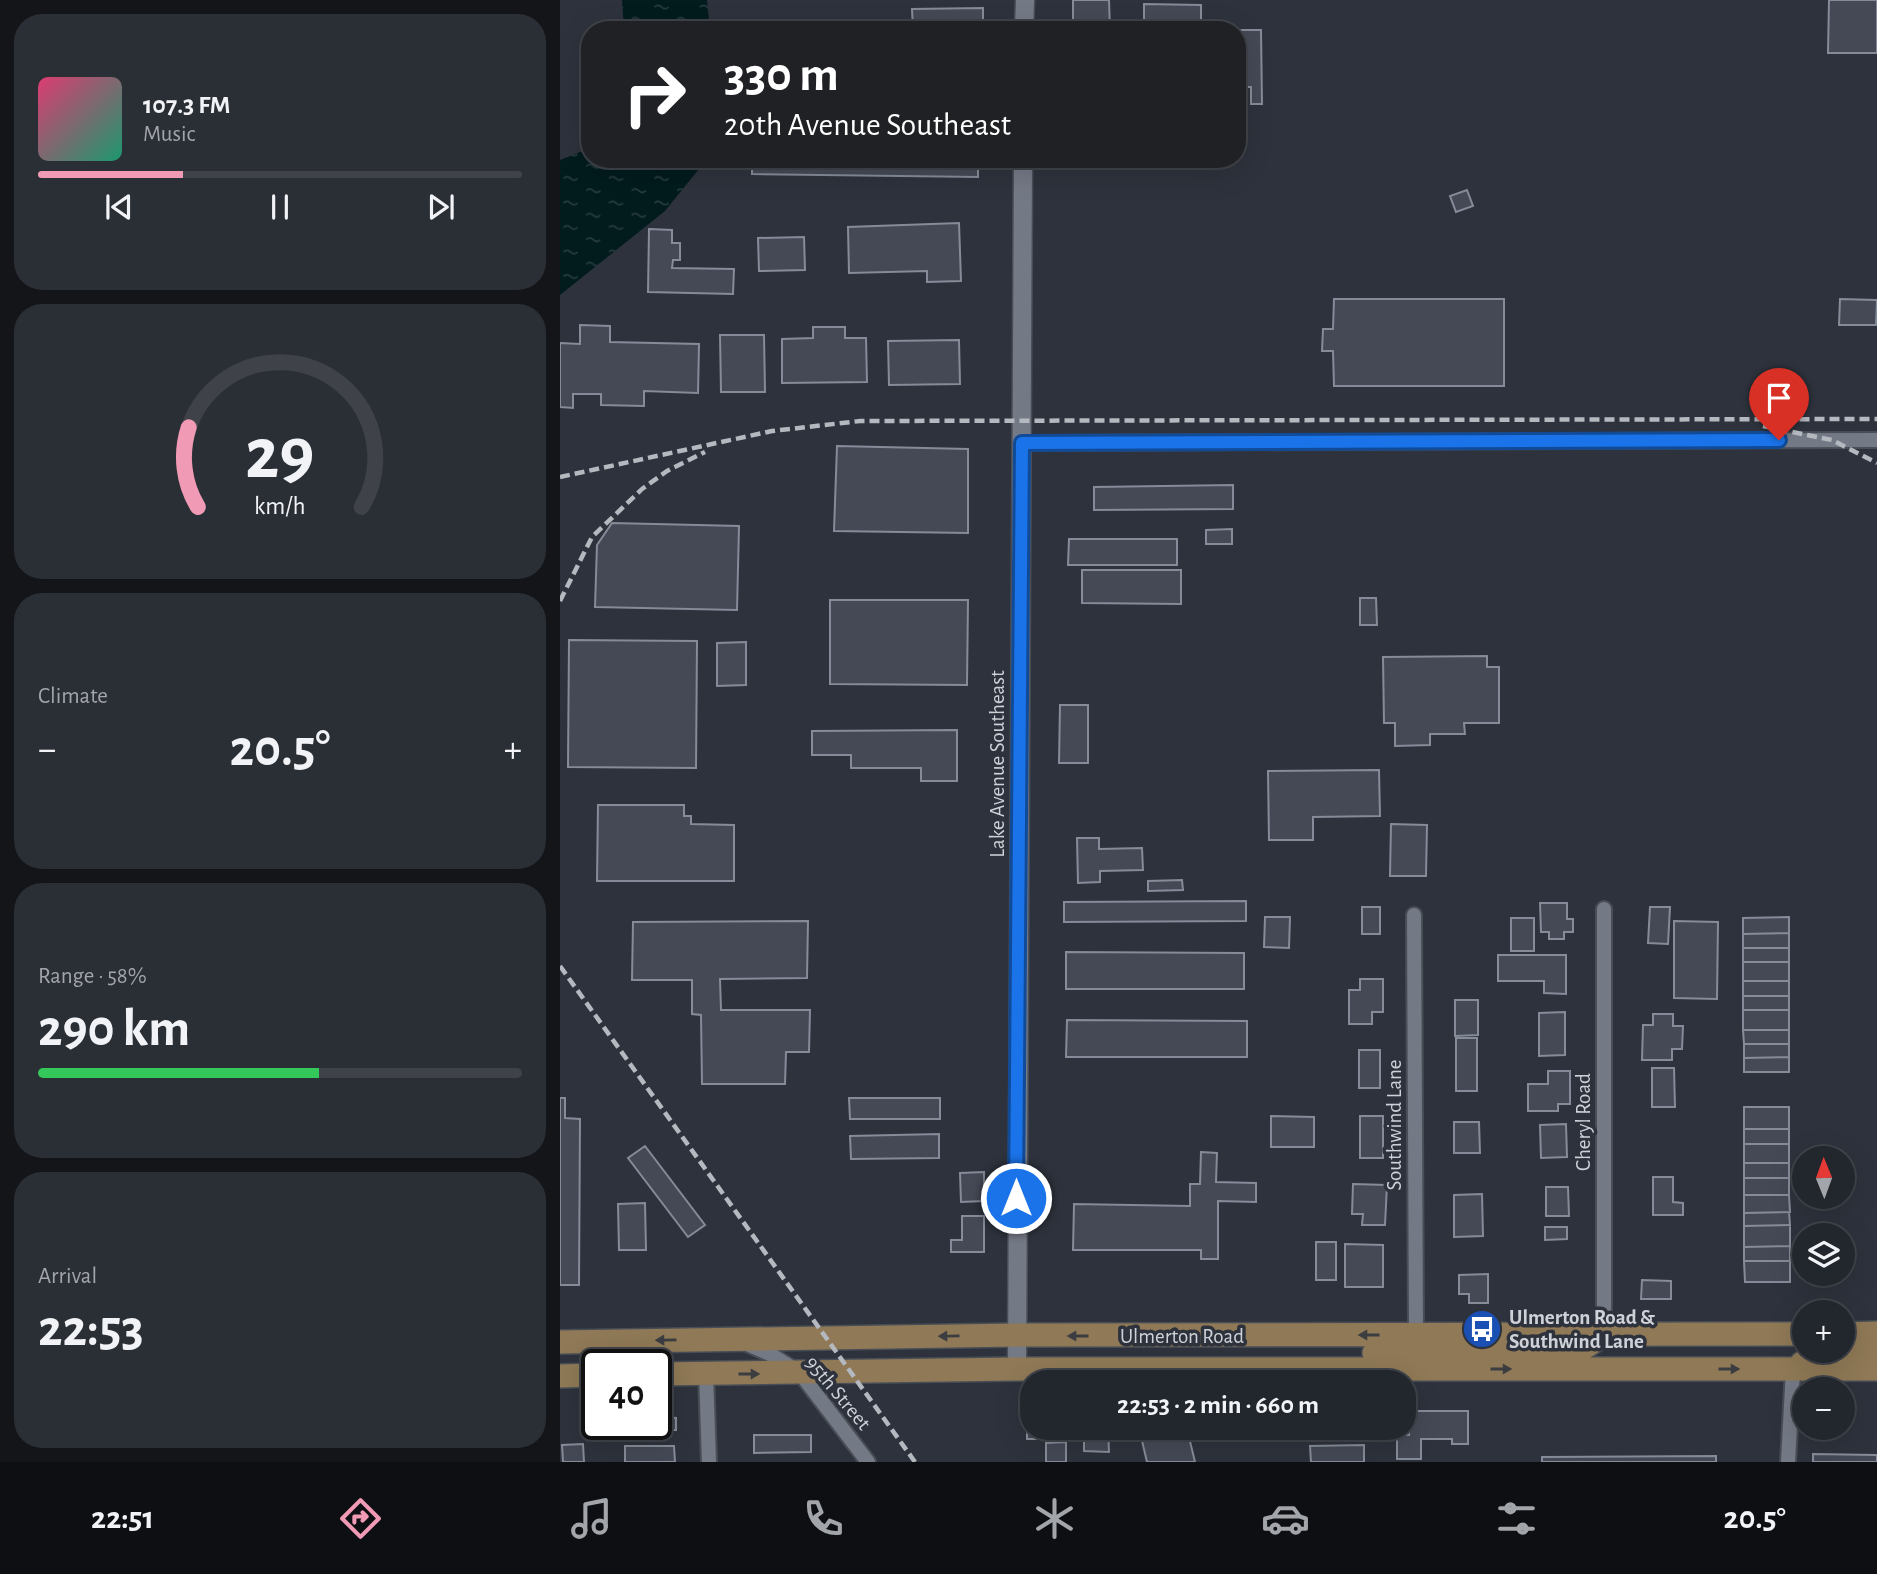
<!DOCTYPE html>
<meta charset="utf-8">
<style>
:root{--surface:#22262d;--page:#2a2e35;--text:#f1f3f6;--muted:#a2a5aa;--line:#3f4349;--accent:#f09ab5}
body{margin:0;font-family:"Alegreya Sans",sans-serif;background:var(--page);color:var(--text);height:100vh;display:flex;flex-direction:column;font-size:26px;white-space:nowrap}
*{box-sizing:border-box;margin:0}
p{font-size:23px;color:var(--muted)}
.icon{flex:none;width:38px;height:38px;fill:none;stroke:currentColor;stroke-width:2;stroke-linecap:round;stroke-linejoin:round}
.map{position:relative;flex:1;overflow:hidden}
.drawer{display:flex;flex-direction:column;gap:14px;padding:14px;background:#131519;width:560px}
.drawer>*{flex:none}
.top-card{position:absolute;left:21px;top:21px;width:665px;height:147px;border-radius:28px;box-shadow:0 7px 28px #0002,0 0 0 2px var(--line);background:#202124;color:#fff;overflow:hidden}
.needle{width:46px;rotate:359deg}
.tools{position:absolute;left:1232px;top:1146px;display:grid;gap:14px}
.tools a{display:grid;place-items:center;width:63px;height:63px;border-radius:50%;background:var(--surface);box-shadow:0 7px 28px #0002,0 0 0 2px var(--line);font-size:35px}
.speed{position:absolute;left:21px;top:1349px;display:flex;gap:14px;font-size:35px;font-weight:700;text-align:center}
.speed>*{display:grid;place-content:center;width:91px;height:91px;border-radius:50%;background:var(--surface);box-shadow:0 7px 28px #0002,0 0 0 2px var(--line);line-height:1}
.speed .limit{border:4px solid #111;border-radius:10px;background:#fff;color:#111}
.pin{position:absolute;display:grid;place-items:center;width:60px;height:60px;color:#fff;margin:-72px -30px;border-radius:50% 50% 50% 0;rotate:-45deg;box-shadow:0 0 7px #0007}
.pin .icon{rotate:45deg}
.me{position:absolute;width:77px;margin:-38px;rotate:0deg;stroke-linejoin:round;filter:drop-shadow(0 0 5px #0008)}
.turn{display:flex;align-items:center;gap:24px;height:147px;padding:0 28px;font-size:32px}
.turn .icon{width:91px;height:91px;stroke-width:2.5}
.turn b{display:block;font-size:49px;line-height:60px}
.big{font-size:52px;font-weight:700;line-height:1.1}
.drawer .widget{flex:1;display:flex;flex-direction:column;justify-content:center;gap:10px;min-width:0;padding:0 24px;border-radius:28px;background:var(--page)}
.drawer .dial{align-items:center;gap:0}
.dial svg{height:182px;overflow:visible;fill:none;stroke:var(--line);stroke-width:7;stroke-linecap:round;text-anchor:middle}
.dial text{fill:var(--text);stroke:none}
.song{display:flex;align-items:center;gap:21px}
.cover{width:84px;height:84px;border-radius:10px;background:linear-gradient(135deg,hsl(340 70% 55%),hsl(160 70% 35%))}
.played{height:7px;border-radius:4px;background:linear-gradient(90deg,var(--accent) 30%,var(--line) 30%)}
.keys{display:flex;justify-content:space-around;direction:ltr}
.heat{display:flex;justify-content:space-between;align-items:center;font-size:38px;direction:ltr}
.charge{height:10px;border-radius:5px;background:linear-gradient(90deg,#34c759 58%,var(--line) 0)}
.trip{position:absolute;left:460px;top:1370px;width:396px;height:70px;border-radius:28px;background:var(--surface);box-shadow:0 7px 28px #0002,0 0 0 2px var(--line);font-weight:700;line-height:70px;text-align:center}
.dock{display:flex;height:112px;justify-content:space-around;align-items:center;background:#0e0f12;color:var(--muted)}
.dock .icon{width:49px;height:49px}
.dock .selected{color:var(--accent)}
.dock b{font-size:32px;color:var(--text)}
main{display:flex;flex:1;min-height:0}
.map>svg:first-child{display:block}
.water{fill:url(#water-ripples)}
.building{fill:#444955;stroke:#858b98;stroke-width:2}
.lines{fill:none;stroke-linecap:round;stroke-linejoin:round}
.minor-casing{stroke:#494e56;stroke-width:18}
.tertiary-casing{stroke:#494e56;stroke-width:21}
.primary-casing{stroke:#494e56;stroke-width:26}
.minor{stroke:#747986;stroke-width:14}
.tertiary{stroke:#747986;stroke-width:18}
.primary{stroke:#8f7956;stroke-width:23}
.rail{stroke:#b4b8bf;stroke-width:4.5;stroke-dasharray:10 5;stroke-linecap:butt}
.oneway{fill:#3c3d40}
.route-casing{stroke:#114b97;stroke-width:18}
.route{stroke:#1a73e8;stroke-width:12}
.labels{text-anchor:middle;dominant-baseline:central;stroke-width:7;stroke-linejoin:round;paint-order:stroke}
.street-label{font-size:21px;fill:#ced2d8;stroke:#2d323c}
.poi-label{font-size:21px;font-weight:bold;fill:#ced2d8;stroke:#2d323c;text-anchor:start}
</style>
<main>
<section class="drawer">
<div class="widget">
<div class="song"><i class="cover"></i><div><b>107.3 FM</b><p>Music</p></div></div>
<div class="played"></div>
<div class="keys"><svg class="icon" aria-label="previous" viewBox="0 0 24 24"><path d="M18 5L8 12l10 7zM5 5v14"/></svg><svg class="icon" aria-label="pause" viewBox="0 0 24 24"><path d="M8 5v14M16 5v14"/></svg><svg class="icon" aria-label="next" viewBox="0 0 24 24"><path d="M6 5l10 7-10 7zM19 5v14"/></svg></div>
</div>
<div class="widget dial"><svg viewBox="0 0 100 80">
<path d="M14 69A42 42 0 1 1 86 69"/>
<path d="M14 69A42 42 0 0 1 10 34" stroke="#f09ab5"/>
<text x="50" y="56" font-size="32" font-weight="700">29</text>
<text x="50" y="72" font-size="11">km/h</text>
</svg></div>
<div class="widget"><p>Climate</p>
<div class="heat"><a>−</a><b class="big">20.5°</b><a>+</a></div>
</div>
<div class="widget"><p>Range · 58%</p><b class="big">290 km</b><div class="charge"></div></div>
<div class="widget"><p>Arrival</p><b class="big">22:53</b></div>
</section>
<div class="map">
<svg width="1317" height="1462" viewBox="0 0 1317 1462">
<defs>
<pattern id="water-ripples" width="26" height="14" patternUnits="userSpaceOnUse" patternTransform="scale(1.75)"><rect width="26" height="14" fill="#021b1d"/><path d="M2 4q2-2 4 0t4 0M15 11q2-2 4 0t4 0" fill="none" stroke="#263b3d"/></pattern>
</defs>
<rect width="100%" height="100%" fill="#2d323c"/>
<path class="water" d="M62,0H147L150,30H64Z
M30,148V159H147L105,211L0,295V160Z"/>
<path class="building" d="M513,0H549L550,30H513Z
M1269,0H1317V53H1268Z
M584,4L641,5V29L674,30H584Z
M423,8V30H353L352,9Z
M677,30H701L702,104H691V87H677Z
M192,159H418V177L192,174Z
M907,190L913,206L896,212L890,196Z
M399,223L401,281L367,282V271L289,273L288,227Z
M89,229L112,230V243H120V260H113L112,268L174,269L173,294L88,292Z
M244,237L245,270L199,271L198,238Z
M774,299H944V386H774L773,351H762L763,329H773Z
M1280,299L1317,300L1316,325H1279Z
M20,325L50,326V342L139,344L138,393L84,391V406L41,405V394H13V408L0,407V343L20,344Z
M253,327H285V338H306L307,382L222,383V339L253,338Z
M160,335H204L205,392H161Z
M399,340L400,384L329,385L328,341Z
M277,446L408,449V533L274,531Z
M673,485V509L534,510V487Z
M52,523L179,526L177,610L35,607L37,545Z
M672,529V544H646V530Z
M509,539H617V565H508Z
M522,570H621V604L522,603Z
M800,598H816L817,625H800Z
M270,600H408L407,685L270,684Z
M9,640L137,641L136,768L8,767Z
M186,642V685L157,686V643Z
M927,656V667H939V723H904L905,734H870V745L835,746V723H824L823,657Z
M500,705H528V763H499Z
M397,730V781H361V768H291V755H252V731Z
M819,770L820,816L753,817V840H709L708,771Z
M38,805H124V816H131V824L174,825V881H37Z
M831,824L867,825L866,876H830Z
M517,838H539V849L582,848L583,870L540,871V882L518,883Z
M622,880L623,890L588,891V881Z
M686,901V921L504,922V902Z
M980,903H1007V919H1013V932H1004V939H989V932H981Z
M802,907H820V934H802Z
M1090,907H1110L1108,944L1088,943Z
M705,917H730L729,948L704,947Z
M1229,917V933L1183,934V918Z
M951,918H974V951H951Z
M248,921L247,978L160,979L161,1010H250L249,1052H226L225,1084H142L141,1015L132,1014V980H72L73,922Z
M1114,921L1158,922L1157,999L1114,998Z
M1229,933V948H1183V934Z
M1183,948H1229V962H1183Z
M506,952L684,953V989H506Z
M938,955H1006V994L984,993V981H938Z
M1183,962H1229V981H1183Z
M800,979H823V1012H812V1024H789V990H800Z
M1183,981H1229V996H1183Z
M1183,996H1229V1010H1183Z
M895,1000H918V1035L895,1036Z
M1183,1010H1229V1030H1183Z
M1005,1012V1055L979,1056V1013Z
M1093,1014H1113V1026H1123L1122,1049H1112V1060H1082L1083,1025H1093Z
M507,1020L687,1021V1057H506Z
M1183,1030H1229V1044H1184Z
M896,1038H917V1091H896Z
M1184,1044H1229V1057L1184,1058Z
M799,1050H820V1088H799Z
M1229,1057V1072H1184V1058Z
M1092,1068H1114L1115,1107H1092Z
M988,1071H1010V1104H998V1111H968V1084H988Z
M0,1098H5V1118L20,1119L19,1285H0Z
M289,1098H380V1119H290Z
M1184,1107H1229V1129H1184Z
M711,1116L754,1117V1147H711Z
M800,1116H823V1158H800Z
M894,1122H919L920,1153H894Z
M1006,1124L1007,1157L981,1158L980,1125Z
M1184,1129H1229V1144H1184Z
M379,1134V1158L291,1159L290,1136Z
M1184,1144H1229V1163H1184Z
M85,1146L145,1225L128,1237L68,1158Z
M641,1152L657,1153L656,1182L696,1183V1202L658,1201V1259H641V1250H513L514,1204L630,1206V1184H640Z
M1184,1163H1229V1178H1184Z
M424,1172V1201L401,1202L400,1173Z
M1093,1177H1113V1202L1123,1203V1215H1093Z
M1184,1178H1229V1195H1184Z
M793,1184L827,1185L825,1225H802L803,1214H792Z
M986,1187H1008L1009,1216H986Z
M922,1194L923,1236L894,1237V1195Z
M1184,1195H1229L1230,1212L1184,1213Z
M85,1203L86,1250H59L58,1204Z
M1229,1212L1230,1225L1184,1226V1213Z
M402,1216H424V1252H391V1240H402Z
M1230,1225V1246L1184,1247V1226Z
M985,1227H1007V1239L985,1240Z
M756,1242H776V1280H756Z
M785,1244L823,1245V1287H785Z
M1230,1246V1261H1184V1247Z
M1184,1261H1230V1282H1185Z
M928,1274V1303H909V1294H899V1275Z
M1082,1280L1111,1281V1299H1081Z
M467,1407H472V1428H482V1439H467Z
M849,1411H908V1444H892V1439H861V1459H837V1435H849Z
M102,1417L116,1418V1430H102Z
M499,1428H548L549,1452L524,1451V1440H512V1433H499Z
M579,1428H606L607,1432L628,1433L635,1462H587Z
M194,1435H251V1452L194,1453Z
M506,1442V1462H486V1443Z
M23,1444L24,1462H3L2,1445Z
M804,1445V1462H751L750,1446Z
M65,1446H114L115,1462H65Z
M1253,1454L1317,1455V1462H1253Z
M1156,1456V1462H982V1457Z"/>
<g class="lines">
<g class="minor-casing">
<path id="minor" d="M462,443L1317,440
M1044,909V1334
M854,915L856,1335
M185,1343L210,1354L240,1373L308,1462
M146,1373L149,1462
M1228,1462L1233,1369"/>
</g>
<g class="tertiary-casing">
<path id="tertiary" d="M464,30L465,0
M457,1369L463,159"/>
</g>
<g class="primary-casing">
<path id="primary" d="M1283,1334L1317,1333
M0,1342L457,1335L1244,1334
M814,1353L1007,1352L1022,1349L1042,1336
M1242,1363C1264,1349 1292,1353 1317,1353
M96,1374L457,1369H1317
M0,1376L37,1375"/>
</g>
<use href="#minor" class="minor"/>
<use href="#tertiary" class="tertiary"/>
<use href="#primary" class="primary"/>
<path class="rail" d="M1203,426L1272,440L1317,463
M0,477L212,431L300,421L1317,419
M0,601L32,537L82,489L107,471L145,452
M0,966L355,1462"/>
</g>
<defs><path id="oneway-solid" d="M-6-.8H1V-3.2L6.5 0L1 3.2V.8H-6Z" transform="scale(1.75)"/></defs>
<g class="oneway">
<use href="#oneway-solid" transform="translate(809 1335) rotate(180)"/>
<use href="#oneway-solid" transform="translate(389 1336) rotate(179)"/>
<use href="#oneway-solid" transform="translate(518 1336) rotate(-180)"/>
<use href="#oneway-solid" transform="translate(106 1340) rotate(179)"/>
<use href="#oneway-solid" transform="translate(941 1369)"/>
<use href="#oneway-solid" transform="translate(1169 1369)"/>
<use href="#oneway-solid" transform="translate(189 1374)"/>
</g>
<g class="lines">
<g class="route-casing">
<path id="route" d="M456,1198L462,443L1219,440"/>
</g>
<use href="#route" class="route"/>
</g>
<defs>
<g id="bus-disc" transform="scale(2.0125)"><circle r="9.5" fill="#1a4fb4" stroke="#2d323c"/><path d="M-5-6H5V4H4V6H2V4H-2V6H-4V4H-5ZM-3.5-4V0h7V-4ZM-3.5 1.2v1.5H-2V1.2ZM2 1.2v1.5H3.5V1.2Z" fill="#fff"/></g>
</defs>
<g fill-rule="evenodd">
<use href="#bus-disc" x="922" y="1329"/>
</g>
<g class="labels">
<g class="street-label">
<text transform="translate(437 764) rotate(-90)">Lake Avenue Southeast</text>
<text transform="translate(1023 1122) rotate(-90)">Cheryl Road</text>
<text transform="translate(834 1125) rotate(-90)">Southwind Lane</text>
<text x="622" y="1336">Ulmerton Road</text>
<text transform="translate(278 1393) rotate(50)">95th Street</text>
</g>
<g class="poi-label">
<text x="949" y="1317">Ulmerton Road &amp;<tspan x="949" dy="24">Southwind Lane</tspan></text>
</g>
</g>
</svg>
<div class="tools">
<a><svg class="needle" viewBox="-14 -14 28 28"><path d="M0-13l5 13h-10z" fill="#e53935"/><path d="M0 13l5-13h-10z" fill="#a2a5aa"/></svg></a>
<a><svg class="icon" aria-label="layers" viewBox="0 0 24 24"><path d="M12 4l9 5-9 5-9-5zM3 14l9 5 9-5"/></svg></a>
<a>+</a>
<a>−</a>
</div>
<div class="speed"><div class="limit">40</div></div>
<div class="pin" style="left:1219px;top:440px;background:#d93025"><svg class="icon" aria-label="arrive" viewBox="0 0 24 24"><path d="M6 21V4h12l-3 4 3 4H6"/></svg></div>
<svg class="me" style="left:456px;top:1198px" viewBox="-20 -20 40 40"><circle r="17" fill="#1a73e8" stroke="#fff" stroke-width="3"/><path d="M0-11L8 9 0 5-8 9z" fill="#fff"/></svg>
<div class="trip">22:53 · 2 min · 660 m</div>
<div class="top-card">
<div class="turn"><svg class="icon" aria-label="right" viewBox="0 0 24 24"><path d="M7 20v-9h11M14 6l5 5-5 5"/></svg><div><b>330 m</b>20th Avenue Southeast</div></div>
</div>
</div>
</main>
<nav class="dock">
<b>22:51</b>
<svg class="icon selected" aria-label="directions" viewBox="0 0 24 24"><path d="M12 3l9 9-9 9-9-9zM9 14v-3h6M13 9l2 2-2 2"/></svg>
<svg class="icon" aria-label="music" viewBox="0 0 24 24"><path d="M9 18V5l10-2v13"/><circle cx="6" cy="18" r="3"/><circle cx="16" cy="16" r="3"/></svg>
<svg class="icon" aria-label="phone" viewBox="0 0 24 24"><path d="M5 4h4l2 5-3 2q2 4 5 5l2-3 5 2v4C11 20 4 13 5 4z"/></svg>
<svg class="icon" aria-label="climate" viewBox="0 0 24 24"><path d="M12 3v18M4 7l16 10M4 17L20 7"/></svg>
<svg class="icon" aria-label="car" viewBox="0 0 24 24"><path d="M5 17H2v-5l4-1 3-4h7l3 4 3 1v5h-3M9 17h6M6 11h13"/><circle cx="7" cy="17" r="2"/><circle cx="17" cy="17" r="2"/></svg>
<svg class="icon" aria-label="filters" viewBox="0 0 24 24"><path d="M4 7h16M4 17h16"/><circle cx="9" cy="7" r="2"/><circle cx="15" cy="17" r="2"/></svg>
<b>20.5°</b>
</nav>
